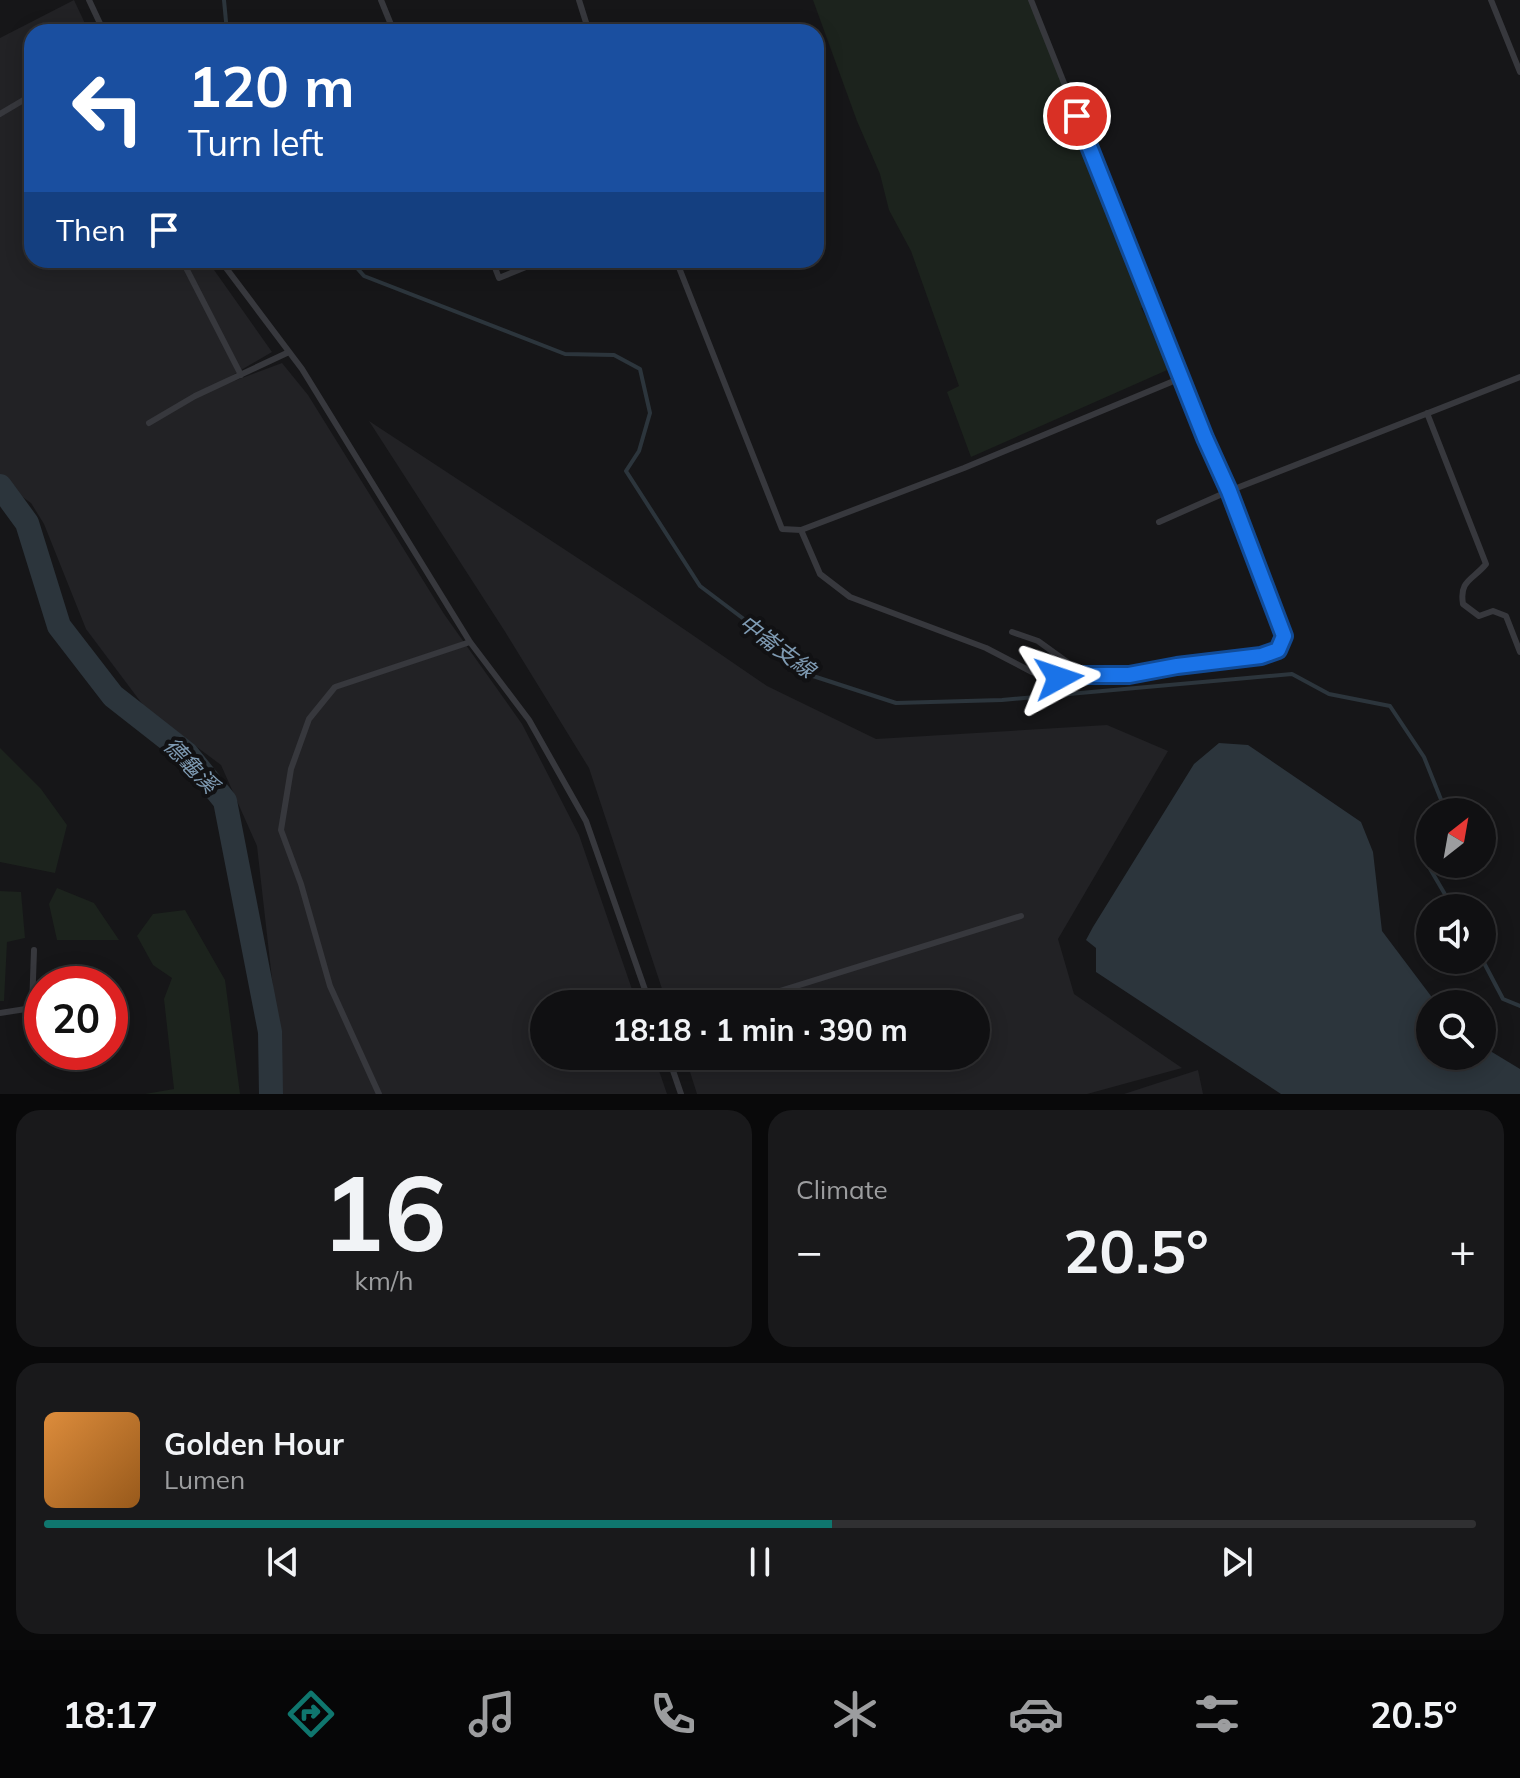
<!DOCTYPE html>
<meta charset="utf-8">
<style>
:root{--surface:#101012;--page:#19191b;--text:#f1f3f6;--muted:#9c9d9f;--line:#303032;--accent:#0f766e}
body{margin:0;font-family:Mulish,"Noto Sans TC",sans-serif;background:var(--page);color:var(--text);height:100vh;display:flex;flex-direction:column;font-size:30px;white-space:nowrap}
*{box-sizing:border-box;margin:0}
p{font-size:26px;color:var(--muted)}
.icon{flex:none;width:44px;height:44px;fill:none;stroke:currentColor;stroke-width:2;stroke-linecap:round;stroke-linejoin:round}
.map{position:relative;height:1094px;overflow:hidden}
.drawer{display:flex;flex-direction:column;gap:16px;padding:16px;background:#09090a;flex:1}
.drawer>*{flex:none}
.top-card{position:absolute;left:24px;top:24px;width:800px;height:244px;border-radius:24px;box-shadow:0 4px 20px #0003,0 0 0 2px var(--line);background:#1a4fa0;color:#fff;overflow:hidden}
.needle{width:52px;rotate:31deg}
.controls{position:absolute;left:1416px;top:798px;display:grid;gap:16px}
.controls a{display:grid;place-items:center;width:80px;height:80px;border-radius:50%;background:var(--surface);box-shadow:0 4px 20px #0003,0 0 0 2px var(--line);font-size:40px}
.speed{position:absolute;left:24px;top:966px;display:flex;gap:16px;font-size:40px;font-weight:700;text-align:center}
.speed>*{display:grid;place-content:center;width:104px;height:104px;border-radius:50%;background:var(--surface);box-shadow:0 4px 20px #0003,0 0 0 2px var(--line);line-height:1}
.speed .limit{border:12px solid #d22;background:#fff;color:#111}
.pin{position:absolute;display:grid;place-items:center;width:68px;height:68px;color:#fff;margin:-34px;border:4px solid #fff;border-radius:50%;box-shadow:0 2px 8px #0007}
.me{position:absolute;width:88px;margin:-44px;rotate:85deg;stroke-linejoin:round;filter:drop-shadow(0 0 6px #0008)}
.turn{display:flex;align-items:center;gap:28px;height:168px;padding:0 32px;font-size:36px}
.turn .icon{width:104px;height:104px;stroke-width:2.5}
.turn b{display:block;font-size:56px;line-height:68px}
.then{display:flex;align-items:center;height:76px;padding:0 32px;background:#0003;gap:16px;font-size:30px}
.big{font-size:60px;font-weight:700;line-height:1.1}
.drawer .widget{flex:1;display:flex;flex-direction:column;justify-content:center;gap:12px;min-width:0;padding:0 28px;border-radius:24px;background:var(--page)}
.drawer .dial{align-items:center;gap:0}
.dial b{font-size:104px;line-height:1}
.song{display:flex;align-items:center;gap:24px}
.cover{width:96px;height:96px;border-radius:12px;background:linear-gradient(135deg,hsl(30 70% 55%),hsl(30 70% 35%))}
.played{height:8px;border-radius:4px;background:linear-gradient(90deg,var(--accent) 55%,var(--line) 55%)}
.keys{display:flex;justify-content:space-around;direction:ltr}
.heat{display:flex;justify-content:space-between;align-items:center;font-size:44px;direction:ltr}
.drawer .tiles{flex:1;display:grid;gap:16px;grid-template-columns:1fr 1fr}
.widget:last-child{grid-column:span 2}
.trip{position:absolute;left:530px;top:990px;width:460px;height:80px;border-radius:40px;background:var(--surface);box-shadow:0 4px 20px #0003,0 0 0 2px var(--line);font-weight:700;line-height:80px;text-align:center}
.dock{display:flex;height:128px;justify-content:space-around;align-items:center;background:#060607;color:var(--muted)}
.dock .icon{width:56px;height:56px}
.dock .current{color:var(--accent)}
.dock b{font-size:36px;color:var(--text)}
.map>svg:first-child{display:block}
.built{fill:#222225}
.green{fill:#1c231d}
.water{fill:#2c353c}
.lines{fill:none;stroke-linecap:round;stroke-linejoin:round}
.stream{stroke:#2c353c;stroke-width:4}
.river{stroke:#2c353c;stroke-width:24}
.lane{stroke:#37383d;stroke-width:6}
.route-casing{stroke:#114b97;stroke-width:20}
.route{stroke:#1a73e8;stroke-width:14}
.labels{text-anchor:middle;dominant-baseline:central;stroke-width:8;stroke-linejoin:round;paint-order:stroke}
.water-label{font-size:22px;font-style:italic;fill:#7f9bb3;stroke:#111113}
</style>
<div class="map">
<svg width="1520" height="1094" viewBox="0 0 1520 1094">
<rect width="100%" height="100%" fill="#161618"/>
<path class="built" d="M74,0L89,32H32V260H207L272,352L202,393L282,363L308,395L444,614L522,724L579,835L637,1004H544V1056H654L667,1094H276L280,1050L257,846L221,765L146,709L86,629L44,524L31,503L0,481V38Z
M369,421L640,599L767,686L876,739L1107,725L1168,751L1058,939L1074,994L1182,1068L1087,1094H697L685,1056H976V1004H667L589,768L504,630Z
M1198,1070L1203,1094H1124Z"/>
<path class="green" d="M813,0H1033L1154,302L1141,308L1174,367L971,457L947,392L959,386L911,251L889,210L880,174L857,121Z
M0,748L41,789L67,825L55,873L0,862Z
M57,888L94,903L119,940H57L49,904Z
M0,891L21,892L25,938L7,942L4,1001H0Z
M185,910L225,980L240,1094H145L174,1089L164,999L172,978L153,965L137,936L153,914Z"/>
<path class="water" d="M1219,743L1248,745L1361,822L1373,852L1382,931L1437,1004H1430V1056H1482V1046L1520,1069V1094H1281L1096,972V948L1086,940L1093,927L1194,764Z"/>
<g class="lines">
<path class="stream" d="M224,0L227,32
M350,260L364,276L565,354L614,355L640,369L650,413L639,451L626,471L700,586L757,629L813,676L896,703L1002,700L1292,674L1329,694L1390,706L1424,757L1446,812
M1430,864L1429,867L1453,908
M1482,959L1503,999L1520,1006"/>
<path class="river" d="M0,486L27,523L59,626L113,696L187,754L225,801L270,1032L271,1094"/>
<path class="lane" d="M89,0L104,32
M381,0L394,32
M579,0L589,32
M1491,0L1520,72
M0,114L32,95
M182,260L241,375
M220,260L302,369L470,642L529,720L586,821L650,1004
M492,260L499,278L543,260
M676,260L782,529L801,530L964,468L1181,378
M1427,413L1486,564C1473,580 1459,580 1463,604L1479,616L1493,611L1506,616L1520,652
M149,423L195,396L289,352
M1159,522L1229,491L1520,377
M801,530L820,574L850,597L986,648L1032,672L1059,678L1084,675
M1012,632L1038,641L1085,675H1129L1177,666L1261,656L1278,650L1284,636L1229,491L1205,438L1031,0
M738,1004L1021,916
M0,1013L32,1008L34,950
M668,1056L681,1094
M379,1094L330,986L301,884L281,830L291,769L309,719L335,687L470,642"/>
</g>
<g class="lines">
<g class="route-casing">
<path id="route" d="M1059,678L1085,675H1129L1177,666L1261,656L1278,650L1284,636L1229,491L1205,438L1077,116"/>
</g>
<use href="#route" class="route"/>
</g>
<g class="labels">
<g class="water-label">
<text transform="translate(777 646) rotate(37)">中崙支線</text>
<text transform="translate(191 765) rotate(46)">德龜溪</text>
</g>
</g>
</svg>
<div class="controls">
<a><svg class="needle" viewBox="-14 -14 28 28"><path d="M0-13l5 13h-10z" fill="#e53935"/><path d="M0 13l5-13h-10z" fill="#9c9d9f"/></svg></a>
<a><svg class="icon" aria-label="sound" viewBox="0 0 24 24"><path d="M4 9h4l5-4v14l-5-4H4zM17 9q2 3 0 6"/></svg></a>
<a><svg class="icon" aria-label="search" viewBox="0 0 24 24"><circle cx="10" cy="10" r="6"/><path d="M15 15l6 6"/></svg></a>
</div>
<div class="speed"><div class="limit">20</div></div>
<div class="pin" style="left:1077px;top:116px;background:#d93025"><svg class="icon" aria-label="arrive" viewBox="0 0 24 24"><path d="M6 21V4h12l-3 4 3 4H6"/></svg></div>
<svg class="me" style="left:1059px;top:678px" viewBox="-20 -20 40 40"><path d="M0-17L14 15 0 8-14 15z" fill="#1a73e8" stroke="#fff" stroke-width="4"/></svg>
<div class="trip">18:18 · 1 min · 390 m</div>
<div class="top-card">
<div class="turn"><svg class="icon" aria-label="left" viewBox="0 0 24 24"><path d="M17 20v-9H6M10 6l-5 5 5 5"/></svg><div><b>120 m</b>Turn left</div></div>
<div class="then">Then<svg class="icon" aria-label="arrive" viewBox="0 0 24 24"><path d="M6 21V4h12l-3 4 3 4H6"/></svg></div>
</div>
</div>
<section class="drawer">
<div class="tiles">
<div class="widget dial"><b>16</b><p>km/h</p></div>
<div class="widget"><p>Climate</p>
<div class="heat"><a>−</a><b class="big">20.5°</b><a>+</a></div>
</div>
<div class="widget">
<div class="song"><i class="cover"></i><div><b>Golden Hour</b><p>Lumen</p></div></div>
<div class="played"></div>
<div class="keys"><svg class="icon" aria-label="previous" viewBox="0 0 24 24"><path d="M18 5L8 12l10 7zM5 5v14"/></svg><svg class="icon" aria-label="pause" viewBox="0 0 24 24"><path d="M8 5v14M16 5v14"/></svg><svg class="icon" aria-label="next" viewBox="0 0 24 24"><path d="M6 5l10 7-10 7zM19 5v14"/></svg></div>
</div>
</div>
</section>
<nav class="dock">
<b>18:17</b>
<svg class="icon current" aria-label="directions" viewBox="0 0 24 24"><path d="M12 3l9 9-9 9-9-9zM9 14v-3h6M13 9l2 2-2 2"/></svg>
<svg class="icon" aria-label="music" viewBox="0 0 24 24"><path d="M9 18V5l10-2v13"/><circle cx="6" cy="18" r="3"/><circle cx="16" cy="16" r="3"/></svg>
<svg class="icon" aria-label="phone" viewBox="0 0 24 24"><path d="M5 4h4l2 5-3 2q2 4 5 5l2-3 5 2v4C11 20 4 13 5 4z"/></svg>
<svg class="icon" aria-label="climate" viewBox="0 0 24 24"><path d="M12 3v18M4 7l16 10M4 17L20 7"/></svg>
<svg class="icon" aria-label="car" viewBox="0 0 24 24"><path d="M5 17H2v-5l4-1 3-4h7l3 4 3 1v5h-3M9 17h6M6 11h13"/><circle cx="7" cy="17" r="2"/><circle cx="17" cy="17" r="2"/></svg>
<svg class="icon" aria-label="filters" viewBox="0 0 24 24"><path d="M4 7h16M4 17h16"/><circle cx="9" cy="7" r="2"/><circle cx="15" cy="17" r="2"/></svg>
<b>20.5°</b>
</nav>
